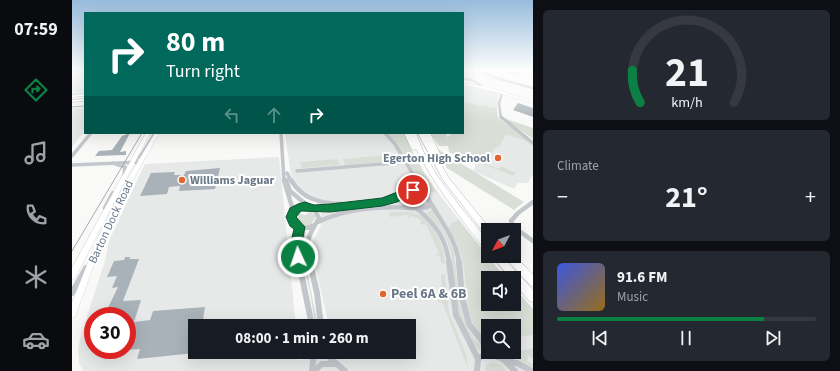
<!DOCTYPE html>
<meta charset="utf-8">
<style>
:root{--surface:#171b24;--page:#242831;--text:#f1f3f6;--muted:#9ea1a6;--line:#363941;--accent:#0b8043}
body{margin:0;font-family:"Source Sans 3",sans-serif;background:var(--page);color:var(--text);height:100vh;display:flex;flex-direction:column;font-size:15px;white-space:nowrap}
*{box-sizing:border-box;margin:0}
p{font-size:13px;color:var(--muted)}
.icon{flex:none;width:22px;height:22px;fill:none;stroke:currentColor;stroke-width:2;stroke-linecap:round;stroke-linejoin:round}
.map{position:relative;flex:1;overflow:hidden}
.panel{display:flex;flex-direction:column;gap:10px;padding:10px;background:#0d0f14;width:307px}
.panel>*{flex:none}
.hud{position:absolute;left:12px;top:12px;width:380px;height:122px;border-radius:0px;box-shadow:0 4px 16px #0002;background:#00695c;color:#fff;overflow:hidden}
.needle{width:26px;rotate:229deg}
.tools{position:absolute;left:409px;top:223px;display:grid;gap:8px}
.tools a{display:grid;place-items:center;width:40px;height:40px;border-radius:0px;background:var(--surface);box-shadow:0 4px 16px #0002;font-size:20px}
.speed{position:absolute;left:12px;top:307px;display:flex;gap:8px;font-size:20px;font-weight:700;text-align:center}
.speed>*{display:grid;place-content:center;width:52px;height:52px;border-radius:50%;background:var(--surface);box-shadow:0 4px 16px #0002;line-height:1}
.speed .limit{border:6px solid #d22;background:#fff;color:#111}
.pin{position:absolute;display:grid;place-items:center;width:34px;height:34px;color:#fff;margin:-17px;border:2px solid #fff;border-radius:50%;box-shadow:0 1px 4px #0007}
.me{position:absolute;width:44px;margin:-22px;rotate:357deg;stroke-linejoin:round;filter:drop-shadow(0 0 3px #0008)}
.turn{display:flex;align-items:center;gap:14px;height:84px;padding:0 16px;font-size:18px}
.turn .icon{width:52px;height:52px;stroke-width:2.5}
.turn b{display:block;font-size:28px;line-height:34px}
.lanes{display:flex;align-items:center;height:38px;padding:0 16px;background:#0003;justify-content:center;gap:20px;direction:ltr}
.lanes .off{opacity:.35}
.big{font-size:30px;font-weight:700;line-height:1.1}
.panel .card{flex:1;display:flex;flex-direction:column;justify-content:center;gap:6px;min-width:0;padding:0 14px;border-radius:6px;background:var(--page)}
.panel .dial{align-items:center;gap:0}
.dial svg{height:104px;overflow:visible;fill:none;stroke:var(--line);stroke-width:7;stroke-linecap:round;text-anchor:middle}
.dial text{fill:var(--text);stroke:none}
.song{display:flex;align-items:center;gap:12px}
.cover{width:48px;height:48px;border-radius:6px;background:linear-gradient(135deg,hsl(230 70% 55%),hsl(40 70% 35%))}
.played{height:4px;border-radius:2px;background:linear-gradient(90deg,var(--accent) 80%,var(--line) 80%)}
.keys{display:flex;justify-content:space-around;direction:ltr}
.heat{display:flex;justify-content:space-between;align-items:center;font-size:22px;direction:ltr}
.trip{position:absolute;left:116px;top:319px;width:228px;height:40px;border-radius:0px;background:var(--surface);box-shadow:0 4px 16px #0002;font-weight:700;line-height:40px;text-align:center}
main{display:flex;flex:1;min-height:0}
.tabs{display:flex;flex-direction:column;width:72px;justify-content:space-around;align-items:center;background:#090b0e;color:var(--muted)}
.tabs .icon{width:28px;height:28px}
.tabs .current{color:var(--accent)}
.tabs b{font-size:18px;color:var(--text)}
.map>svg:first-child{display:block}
.built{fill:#e7e9e9;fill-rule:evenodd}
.green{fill:#d9dfd7}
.building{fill:#a9b2b9}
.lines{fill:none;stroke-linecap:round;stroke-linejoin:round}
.secondary-casing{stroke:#b6bbc0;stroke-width:0.5}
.highway-casing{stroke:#b7babe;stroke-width:1}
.street-far3{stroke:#c3c7cb;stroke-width:2.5}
.street-far2{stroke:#c3c7cb;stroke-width:3.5}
.street-far1{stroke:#c3c7cb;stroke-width:4.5}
.street{stroke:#c3c7cb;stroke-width:6}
.secondary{fill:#fff;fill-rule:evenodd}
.highway{fill:#fff;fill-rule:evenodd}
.tram{stroke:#a4aab1;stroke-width:1}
.route{fill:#0b8043;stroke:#07532c}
.poi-dot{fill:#e16530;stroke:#fff;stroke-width:1.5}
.labels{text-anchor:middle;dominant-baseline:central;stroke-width:4;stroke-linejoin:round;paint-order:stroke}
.poi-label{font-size:12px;font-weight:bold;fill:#697888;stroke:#fff;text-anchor:end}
.street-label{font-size:12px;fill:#697888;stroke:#fff}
.near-poi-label{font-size:14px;font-weight:bold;fill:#697888;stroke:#fff;text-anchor:start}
</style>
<main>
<nav class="tabs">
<b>07:59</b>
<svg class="icon current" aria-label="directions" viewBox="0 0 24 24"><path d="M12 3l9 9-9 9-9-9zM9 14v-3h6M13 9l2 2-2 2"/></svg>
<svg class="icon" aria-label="music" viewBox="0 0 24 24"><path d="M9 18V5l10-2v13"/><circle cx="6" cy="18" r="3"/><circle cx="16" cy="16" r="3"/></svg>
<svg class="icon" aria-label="phone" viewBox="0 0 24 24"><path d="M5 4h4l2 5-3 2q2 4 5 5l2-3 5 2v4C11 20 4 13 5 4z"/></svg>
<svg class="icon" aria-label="climate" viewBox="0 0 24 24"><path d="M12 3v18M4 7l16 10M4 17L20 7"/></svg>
<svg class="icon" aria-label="car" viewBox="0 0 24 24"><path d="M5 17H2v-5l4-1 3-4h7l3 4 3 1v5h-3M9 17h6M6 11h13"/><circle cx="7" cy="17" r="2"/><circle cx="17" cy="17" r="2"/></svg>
</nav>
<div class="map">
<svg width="461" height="371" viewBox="0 0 461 371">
<rect width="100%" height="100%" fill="#f9faf8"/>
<path class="built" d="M0,70H13V92L0,93Z
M391,85L427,93L425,108L391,102Z
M13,108V131L0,147V109Z
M404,126L451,140L461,146V174L456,183H446L442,189L401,171L404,164L377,152L381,133H391Z
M213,133H324L364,190L433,278H416V304H442V288L461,309V371H11L7,363L6,349L9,335L33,261L37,241L73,164L207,157L224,326H123V352H226L227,360L263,355V352H337V326H257L241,256L240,244L249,225V213L245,199L226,187L219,176ZM21,316H55V350H21ZM416,326H442V352H416Z"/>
<path class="green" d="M391,102L425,108L426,118L461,143V146L451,140L434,135L426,148L424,147L412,163L426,169L429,166L444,173L441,176L406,162L404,164L377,152L376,146H367L358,133H376L374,134L375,137L381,133H391Z
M431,118L461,128V139Z
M316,133H331L351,171L366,193L353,191L347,184L343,173L325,144Z
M364,148L452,202L442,210L375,168Z
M325,154L328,159L326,160L273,165L271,159Z
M266,159L268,165L230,168L228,162Z
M339,192L349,194L353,198V205C344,207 337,207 334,197Z
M239,210L244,217L239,224L233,226L224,221L223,216L224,213L234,215Z
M360,210L374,235L382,251L387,301L393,323L401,337L410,347L406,350C397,337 389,324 386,308C377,270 389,244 354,213Z
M319,212C328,211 338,211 347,215C362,222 373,248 373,264L369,263L368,256L363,255V254L367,253L354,224L350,225L348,223L349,220L340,216L337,218L336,215L318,217L317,214Z
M387,220L433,278H416V304H442V288L461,309V335L442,338V326H416V342C391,322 396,290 391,262C388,250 383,239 377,228L379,223Z
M229,232H234L231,250L246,326H243L238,292L228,250Z
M369,274L373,275L377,313L394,354L397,371L370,302H366L365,298L370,299Z
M461,348V359L456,356L455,361L461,364V368L443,357L447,351Z
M420,362L429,365L435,371H413L414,365Z"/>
<path class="building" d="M446,103L461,108V117L441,110Z
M58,133L48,152L54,151V155L23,156L27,151L40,150L50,136Z
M148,168L143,189L107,191L108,186L97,187L95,194L68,196L79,173L103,172L102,175H112L114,171Z
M53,257H59L57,259H67L51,301L69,300L62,322L78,320L81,311L133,307L130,326H123V353L65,359L68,349L55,350V316H32L46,287L40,288L45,276L35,277L42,261L52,260Z
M27,350H53L51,356L34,358L36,353L26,354Z"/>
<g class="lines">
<g class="secondary-casing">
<path id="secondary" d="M391,83L415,87L461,101V103L413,89L391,85Z
M74,133H78L3,278L0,279V268Z
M83,133H87L58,185L30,242L4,314L3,317L0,318V303L24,242L52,185Z"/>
</g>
<g class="highway-casing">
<path id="highway" d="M13,94V96L0,97V95Z
M13,99V101L0,102V100Z
M332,133H338L340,137L338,133H344L350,149L366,177L387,205L416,241V251L413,250C388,217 363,186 344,149L342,150L339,148Z
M346,133H352L354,138L352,133H358L372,162L369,164L376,177L419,230H416V236L413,234L371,180Z
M442,255L461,275V287L458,285L434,259L433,256H442Z
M420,256H430L461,290V302L457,301L442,283V278H438Z"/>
</g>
<path class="street-far3" d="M407,70L424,78L461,88
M0,71L13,70
M438,72L445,73L447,70
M393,79L400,80L408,85
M429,118L427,104L430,93"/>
<path class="street-far2" d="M429,117L461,143
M209,133L212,181
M313,133L323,144L345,181
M0,156L19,133
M61,161L70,154L83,133
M41,163L53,167L52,175
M0,165L69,162
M225,171L333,162
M215,173L219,181
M339,181L341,178"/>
<path class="street-far1" d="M212,180L220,207V214
M214,180L218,191L236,206
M219,180C230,199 248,203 269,204
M344,180L351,192
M337,190C347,190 354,193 358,202L356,207L345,209L334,204L331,195Z
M334,191L340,180
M358,202C369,221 385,241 387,263
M461,202L446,213L439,221L443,228L461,241
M233,206L242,209L247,218L243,225L234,228L224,226L219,217L224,209Z
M33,208L41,193
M242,209L310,202L331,195
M345,209C364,224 374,239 377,263
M246,222C275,208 309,206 341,208
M227,227L225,252L228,263
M238,263C234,246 234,240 243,225"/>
<path class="street" d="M227,262L240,326
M238,262L245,293L249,326
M377,262L384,315L406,359
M387,262L390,297L397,324L416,349
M0,293L14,268
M256,352L259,359L273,371
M435,361L445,363L460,371
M240,371L242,352
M242,371L250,364H264
M405,371L406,359L415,353L431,359L443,371"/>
<use href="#secondary" class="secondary"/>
<use href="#highway" class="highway"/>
<path class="tram" d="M0,107L13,106
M0,251L70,133"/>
</g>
<linearGradient id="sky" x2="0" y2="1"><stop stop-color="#97bcdd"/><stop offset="0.57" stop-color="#fcfdfc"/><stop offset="1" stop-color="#fcfdfc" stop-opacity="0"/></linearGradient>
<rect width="461" height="122" fill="url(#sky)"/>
<path class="route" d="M341,186L344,187V192L325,202L310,206L258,212L229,211L224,217L233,227L230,242L232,257L230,261L226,263L222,261L219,242L222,229L218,226L214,217L218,208L226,204L233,202L242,205L258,204L310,198Z"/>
<g class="poi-dot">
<circle cx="426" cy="158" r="4"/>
<circle cx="110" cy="180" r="4"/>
<circle cx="311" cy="294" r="4"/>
</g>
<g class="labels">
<g class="poi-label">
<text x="418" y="158">Egerton High School</text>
<text x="118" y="180" text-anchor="start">Williams Jaguar</text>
</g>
<g class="street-label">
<text transform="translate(39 222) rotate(-65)">Barton Dock Road</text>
</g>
<g class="near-poi-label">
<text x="319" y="294">Peel 6A &amp; 6B</text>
</g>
</g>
</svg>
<div class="tools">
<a><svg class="needle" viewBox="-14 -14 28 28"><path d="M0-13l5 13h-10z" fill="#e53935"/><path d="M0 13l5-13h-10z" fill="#9ea1a6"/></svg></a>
<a><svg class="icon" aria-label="sound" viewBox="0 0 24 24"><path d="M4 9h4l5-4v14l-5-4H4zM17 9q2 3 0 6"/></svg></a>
<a><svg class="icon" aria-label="search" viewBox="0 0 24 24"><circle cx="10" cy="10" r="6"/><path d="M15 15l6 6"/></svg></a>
</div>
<div class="speed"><div class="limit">30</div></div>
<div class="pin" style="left:341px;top:190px;background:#d93025"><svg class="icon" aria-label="arrive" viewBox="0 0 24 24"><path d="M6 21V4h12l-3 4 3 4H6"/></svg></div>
<svg class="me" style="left:226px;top:257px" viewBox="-20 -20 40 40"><circle r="17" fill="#0b8043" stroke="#fff" stroke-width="3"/><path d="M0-11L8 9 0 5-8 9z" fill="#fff"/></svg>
<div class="trip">08:00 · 1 min · 260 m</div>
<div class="hud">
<div class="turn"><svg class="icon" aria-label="right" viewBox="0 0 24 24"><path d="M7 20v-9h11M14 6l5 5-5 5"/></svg><div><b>80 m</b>Turn right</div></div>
<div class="lanes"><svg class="icon off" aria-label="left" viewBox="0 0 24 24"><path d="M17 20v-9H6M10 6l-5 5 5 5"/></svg><svg class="icon off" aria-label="ahead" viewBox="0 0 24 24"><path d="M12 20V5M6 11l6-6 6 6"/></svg><svg class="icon" aria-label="right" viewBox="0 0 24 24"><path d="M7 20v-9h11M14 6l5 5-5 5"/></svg></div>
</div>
</div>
<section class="panel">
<div class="card dial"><svg viewBox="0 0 100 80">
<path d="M14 69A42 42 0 1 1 86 69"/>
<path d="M14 69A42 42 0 0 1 8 44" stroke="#0b8043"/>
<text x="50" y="56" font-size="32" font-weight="700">21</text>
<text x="50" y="72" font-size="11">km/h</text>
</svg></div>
<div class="card"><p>Climate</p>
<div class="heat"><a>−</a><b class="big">21°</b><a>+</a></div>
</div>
<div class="card">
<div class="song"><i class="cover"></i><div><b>91.6 FM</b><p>Music</p></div></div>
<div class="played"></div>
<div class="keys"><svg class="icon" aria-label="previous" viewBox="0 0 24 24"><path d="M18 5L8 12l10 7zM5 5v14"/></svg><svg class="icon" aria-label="pause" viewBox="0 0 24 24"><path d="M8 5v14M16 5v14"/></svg><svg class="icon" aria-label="next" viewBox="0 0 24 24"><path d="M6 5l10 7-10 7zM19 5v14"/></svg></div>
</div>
</section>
</main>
